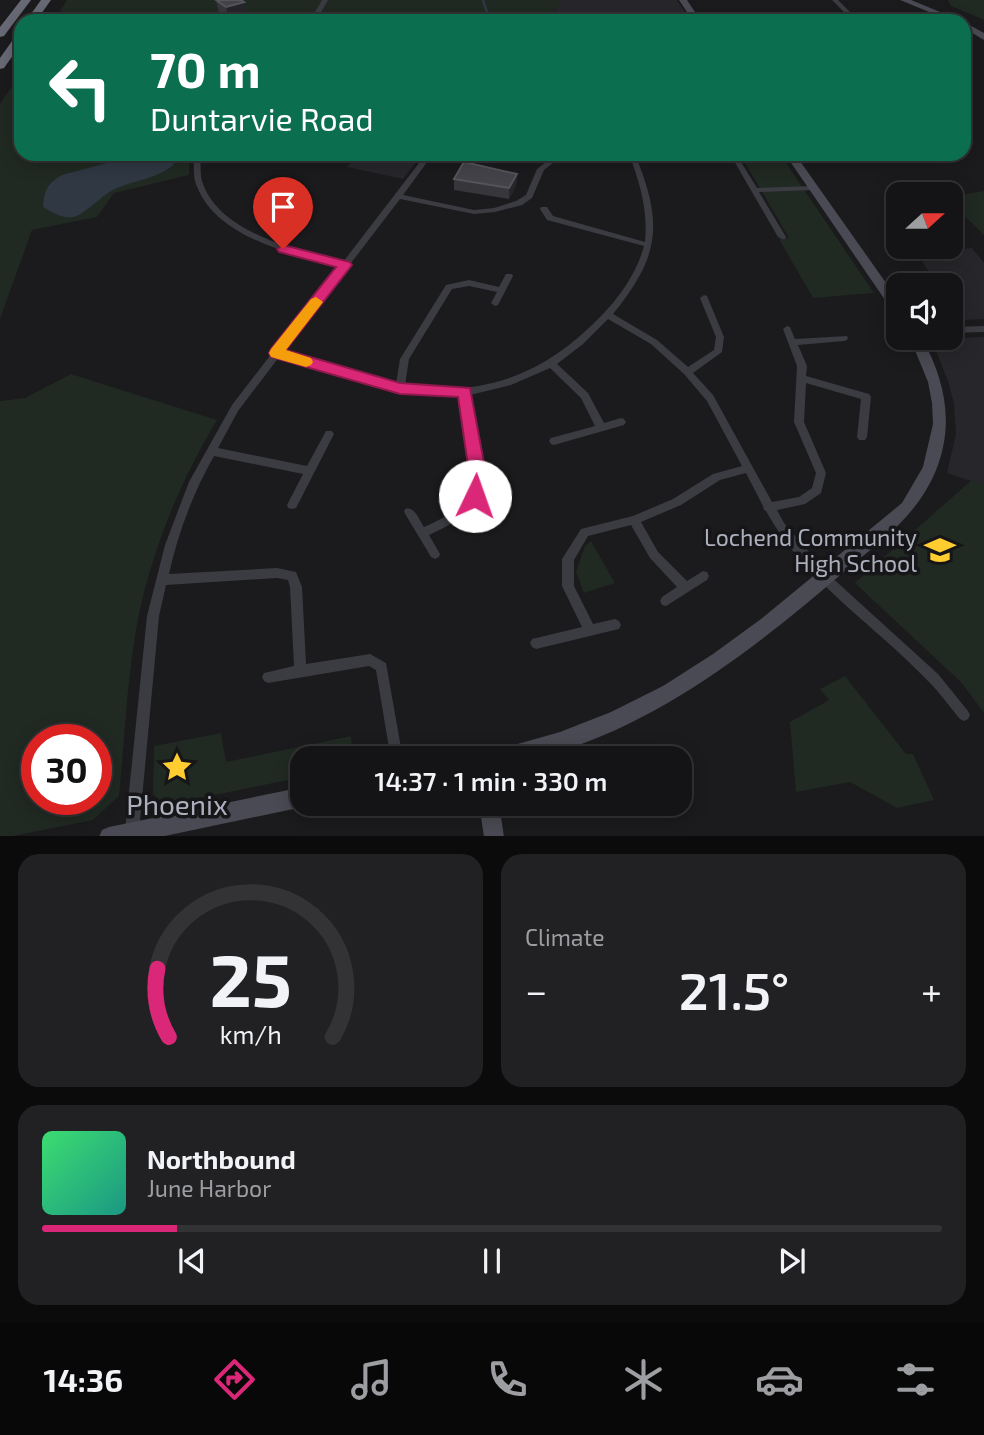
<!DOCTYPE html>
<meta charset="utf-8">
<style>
:root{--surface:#141416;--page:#212123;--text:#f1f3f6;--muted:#9d9ea1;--line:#333335;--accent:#db2777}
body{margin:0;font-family:"Exo 2",sans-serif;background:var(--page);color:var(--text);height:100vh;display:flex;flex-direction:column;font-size:26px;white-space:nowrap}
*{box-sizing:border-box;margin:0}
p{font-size:23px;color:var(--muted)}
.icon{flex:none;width:38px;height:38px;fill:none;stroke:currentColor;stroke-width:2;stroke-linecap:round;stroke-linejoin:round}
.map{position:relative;height:836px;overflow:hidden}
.details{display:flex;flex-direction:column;gap:18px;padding:18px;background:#0b0b0c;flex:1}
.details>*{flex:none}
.top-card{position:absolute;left:14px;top:14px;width:957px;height:147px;border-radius:21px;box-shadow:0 4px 18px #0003,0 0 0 2px var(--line);background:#0b6e4f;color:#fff;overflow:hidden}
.needle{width:46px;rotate:69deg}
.tools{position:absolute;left:886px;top:182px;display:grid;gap:14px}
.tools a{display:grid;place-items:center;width:77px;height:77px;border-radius:14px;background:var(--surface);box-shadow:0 4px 18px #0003,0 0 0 2px var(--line);font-size:35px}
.speed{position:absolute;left:21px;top:724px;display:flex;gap:14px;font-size:35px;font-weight:700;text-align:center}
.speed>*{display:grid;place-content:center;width:91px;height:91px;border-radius:50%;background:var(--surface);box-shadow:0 4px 18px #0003,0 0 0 2px var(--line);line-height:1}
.speed .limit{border:10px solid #d22;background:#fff;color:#111}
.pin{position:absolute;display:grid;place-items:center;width:60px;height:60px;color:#fff;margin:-72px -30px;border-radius:50% 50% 50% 0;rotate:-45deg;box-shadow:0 0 7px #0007}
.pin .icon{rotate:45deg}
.me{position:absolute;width:77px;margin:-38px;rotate:3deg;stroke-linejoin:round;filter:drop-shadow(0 0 5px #0008)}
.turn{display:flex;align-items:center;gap:24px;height:147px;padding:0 21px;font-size:32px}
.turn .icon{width:91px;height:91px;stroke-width:2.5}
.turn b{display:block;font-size:49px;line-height:60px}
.big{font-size:52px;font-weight:600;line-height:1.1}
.details .tile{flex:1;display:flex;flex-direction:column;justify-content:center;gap:10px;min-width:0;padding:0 24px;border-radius:21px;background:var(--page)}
.details .dial{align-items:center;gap:0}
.dial svg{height:182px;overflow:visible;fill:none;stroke:var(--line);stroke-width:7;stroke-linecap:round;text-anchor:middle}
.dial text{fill:var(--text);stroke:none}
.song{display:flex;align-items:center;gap:21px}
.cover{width:84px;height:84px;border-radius:10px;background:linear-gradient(135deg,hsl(140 70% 55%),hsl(170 70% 35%))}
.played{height:7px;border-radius:4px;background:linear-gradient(90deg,var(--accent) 15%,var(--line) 15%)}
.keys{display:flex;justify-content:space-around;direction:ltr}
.heat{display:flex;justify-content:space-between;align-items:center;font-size:38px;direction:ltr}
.details .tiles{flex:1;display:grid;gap:18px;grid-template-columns:1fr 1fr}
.tile:last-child{grid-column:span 2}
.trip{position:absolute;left:290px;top:746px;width:402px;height:70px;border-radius:21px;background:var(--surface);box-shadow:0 4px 18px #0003,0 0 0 2px var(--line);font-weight:600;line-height:70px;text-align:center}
.tab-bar{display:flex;height:112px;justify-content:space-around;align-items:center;background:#080809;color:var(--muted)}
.tab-bar .icon{width:49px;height:49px}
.tab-bar .current{color:var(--accent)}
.tab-bar b{font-size:32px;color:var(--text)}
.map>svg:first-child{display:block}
.built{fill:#27262a}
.green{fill:#202922;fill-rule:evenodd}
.water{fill:#2f3843}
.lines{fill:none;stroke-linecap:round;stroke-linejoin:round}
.stream{stroke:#2f3843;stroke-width:2.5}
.street{fill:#3b3b42;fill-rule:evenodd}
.secondary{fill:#494a53;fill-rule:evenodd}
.highway{fill:#676974;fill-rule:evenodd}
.wall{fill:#37363b}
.shaded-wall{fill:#262529}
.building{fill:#434349;stroke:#54545b;stroke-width:2}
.route{fill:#db2777;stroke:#8e194d;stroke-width:2}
.slow{fill:#f59e0b}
.labels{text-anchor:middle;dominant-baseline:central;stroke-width:7;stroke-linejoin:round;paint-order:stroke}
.poi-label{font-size:23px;fill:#acb0bd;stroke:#161518;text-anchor:end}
.near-poi-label{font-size:28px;fill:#acb0bd;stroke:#161518}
</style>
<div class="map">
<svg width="984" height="837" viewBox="0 0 984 837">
<rect width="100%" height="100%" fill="#1b1a1d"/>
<path class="built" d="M559,0H677L691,21H559L554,6Z
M358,154H422L403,179L347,167Z
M972,248L984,263V319L962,320L950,302V285H938L917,254Z
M984,337V713L962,683L855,583L971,481L947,473L956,434L954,404L948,381L933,343L938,339Z"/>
<path class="green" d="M67,0H559L562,6L554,7L559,21H54Z
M948,0H984V20L951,6Z
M21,72V154H189V175L114,193L97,217L32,230L0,319V104Z
M740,154H780L874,293L813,298L779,239L789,238Z
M984,191V235L950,202V197Z
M71,374L217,420C180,482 153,547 138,619C127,677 125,737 119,796L93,820L13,836H0V401L25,398ZM37,740H96V800H37Z
M972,480L984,484V713L962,683L855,583Z
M591,541L615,583L584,593L576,572L585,546Z
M845,676L906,754H913L934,800L897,808L850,782L796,792L790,722L829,700L820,689Z
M221,733L226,762L351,736L353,758H303V777L165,805L153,794L154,746Z"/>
<path class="water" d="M141,154H159L173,159V165C156,180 132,180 113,190C101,196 83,216 73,217C62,219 52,212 43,207C44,190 48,183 62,175Z"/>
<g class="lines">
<path class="stream" d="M483,0L490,21"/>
<path class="street" d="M322,0H328L316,21H310Z
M832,0H838L859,21H853Z
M771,13H775L782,21H776L770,14Z
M194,154H200C201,163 200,173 202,181C218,233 297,250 343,262L426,154H433L403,195L474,210L494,208L516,201L526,195L537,169L550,159L591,154H615L612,156L554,162L544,170L532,198L522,205L495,212L474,214L400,199L283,352L368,378L396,384L400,359L446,285L469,280L499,287L506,274H512L513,276L498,305L495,306L491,303L497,292L469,286L452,289L409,359L405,385C485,399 548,372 603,314C621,295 637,272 644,246L547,220L540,209L541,207H547L553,216L645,242C648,210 640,183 629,154H635C663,223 661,255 613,314L657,340L688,367L714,350L716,337L700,298L704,295L707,296L724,337L722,352L693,373L713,395L772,502L799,497L812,488L816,473L794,422L797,366L783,329L787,326L790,327L795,339L847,336L848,338L847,340L844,341L798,345L807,366L806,376L869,394L871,397L867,437L865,440H859L857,437L861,399L806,383L804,422L826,473L821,493L805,504L777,510L784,523L828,574L938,674L968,711L970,715L968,719L964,721L960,719C950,707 940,693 929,682C875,625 804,581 766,511L764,510L763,506L746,473L720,480L681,505L641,522L658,552L687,581L703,571L707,572L709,576L707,580L666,606L662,605L660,601L662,597L677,587L650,558L631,525L588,536L574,560V586L593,624L615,619L619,621L621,625L619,629L536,649L532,647L530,643L532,639L582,627L562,586V559L581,529L633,516L673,499L713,474L742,466L707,401L684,374L651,344L608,319L583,344L557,364L588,393L604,423L621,418L624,419L626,422L624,425L554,445L551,444L549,441L551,438L595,426L581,398L550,368L511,385L470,395C476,425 495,479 474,505C463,520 445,527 429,535L440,554L439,557L435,559L431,557L404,512L405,509C415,506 419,520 424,527C439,520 461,511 469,495C481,473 466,420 461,396C395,398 341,376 279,357L238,411L218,448L307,466L326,431H332L334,434L296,508L292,509L288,508L287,505L303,474L214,456C193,493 178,533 169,574L277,568L296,572L302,587L306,664L370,654L386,663L401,748L400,753L395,754L390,753L389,748L376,670L369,666L268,683L264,681L262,677L264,673L294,666L290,587L288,580L277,578L166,585L159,616L139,831L137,836H127L125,831L147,616L165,545L189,482L232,405L339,266C291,254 212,237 195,181C193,173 194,163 194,154Z
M730,154H736L757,188L813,186L817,188L813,190L759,192L786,237L785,239H782L778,237Z
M984,326V332L950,333V327Z"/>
<path class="secondary" d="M679,0H687L701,21H693Z
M900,0H911L962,21H951Z
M964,22L984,33V40L964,28Z
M785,154H795L898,300V314L894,313Z
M910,338H922C944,379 954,420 938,465C920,514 883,539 845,571C760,644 668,717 559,752C536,759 514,758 491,758L493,751L560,732L611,712L663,686L713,654L761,619L902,503L923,467L933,424L932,403L928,382Z
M303,787V803H310L303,807L160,837H99L102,830L109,827Z
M479,803H499L504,837H484Z"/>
<path class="highway" d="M21,0H31L4,36L0,37V27Z
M41,0H51L36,21H26Z
M21,33V44L4,68L0,69V58L17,34Z"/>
</g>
<path class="wall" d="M216,0L244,2L247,16L230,21L219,13Z
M517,174L516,186L509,199L454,190V179Z"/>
<path class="shaded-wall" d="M244,2L247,16L230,21L226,7Z
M517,174L516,186L509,199V188Z"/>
<path class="building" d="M216,0H241L244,2L226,7Z
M464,162L517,174L509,188L454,179Z"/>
<path class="route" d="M283,245L350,262L352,265L286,350L400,383L470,388L487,479L481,501L475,503L469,501L466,496L470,479L458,397L400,394L271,357L269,353L271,349L336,267L279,252L277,249Z"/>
<path class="slow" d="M316,297L323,302L286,350L311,358L313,362L311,365L306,367L271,357L269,353L271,349L311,299Z"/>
<defs>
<g id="school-bare" transform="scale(2.415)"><path d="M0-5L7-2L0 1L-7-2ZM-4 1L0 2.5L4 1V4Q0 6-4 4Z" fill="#ffcd30" stroke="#161518" stroke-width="2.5" paint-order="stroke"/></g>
<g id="sight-bare" transform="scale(2.415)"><path d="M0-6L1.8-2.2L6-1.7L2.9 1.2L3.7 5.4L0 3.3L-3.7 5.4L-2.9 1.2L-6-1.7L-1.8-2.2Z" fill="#ffcd30" stroke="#161518" stroke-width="2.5" paint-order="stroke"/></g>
</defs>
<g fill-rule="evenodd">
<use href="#school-bare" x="940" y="550"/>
<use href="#sight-bare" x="177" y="767"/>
</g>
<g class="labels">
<g class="poi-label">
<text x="917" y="537">Lochend Community<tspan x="917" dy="26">High School</tspan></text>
</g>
<g class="near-poi-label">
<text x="177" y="804">Phoenix</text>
</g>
</g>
</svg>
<div class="tools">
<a><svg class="needle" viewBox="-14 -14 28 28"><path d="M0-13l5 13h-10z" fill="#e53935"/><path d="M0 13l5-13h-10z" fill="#9d9ea1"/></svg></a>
<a><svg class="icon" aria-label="sound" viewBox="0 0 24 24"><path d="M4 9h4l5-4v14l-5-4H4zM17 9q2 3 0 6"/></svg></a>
</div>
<div class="speed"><div class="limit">30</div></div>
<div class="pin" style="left:283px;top:249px;background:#d93025"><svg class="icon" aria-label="arrive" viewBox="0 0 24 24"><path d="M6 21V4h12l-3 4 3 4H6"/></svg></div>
<svg class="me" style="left:475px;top:496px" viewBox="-20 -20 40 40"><circle r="19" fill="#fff"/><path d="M0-13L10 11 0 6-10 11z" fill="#db2777"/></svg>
<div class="trip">14:37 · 1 min · 330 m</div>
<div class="top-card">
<div class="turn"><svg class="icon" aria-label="left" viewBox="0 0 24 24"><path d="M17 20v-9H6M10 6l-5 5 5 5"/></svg><div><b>70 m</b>Duntarvie Road</div></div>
</div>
</div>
<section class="details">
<div class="tiles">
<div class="tile dial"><svg viewBox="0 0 100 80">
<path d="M14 69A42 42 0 1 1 86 69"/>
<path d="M14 69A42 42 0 0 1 9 39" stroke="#db2777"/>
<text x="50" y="56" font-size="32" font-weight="700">25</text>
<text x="50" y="72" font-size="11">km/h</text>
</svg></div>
<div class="tile"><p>Climate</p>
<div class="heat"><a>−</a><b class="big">21.5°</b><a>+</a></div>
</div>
<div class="tile">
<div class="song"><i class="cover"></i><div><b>Northbound</b><p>June Harbor</p></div></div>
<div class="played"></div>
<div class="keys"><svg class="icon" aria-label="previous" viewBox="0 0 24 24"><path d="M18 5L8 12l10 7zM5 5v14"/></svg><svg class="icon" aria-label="pause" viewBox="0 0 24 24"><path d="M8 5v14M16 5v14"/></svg><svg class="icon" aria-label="next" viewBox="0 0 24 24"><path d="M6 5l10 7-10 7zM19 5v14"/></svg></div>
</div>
</div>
</section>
<nav class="tab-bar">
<b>14:36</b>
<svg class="icon current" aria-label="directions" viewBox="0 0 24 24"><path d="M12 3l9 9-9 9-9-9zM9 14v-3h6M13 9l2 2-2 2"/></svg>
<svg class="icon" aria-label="music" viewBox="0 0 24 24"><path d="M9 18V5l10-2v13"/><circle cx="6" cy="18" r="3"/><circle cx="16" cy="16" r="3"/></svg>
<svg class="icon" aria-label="phone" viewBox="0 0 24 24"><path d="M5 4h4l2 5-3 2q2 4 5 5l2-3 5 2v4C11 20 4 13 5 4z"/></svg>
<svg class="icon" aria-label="climate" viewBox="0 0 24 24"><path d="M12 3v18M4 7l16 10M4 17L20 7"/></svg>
<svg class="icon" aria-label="car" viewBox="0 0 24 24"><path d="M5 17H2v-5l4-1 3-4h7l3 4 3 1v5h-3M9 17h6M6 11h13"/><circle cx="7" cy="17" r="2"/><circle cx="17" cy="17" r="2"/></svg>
<svg class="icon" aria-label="filters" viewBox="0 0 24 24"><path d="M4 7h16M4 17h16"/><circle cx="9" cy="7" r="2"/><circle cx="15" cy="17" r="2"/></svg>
</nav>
